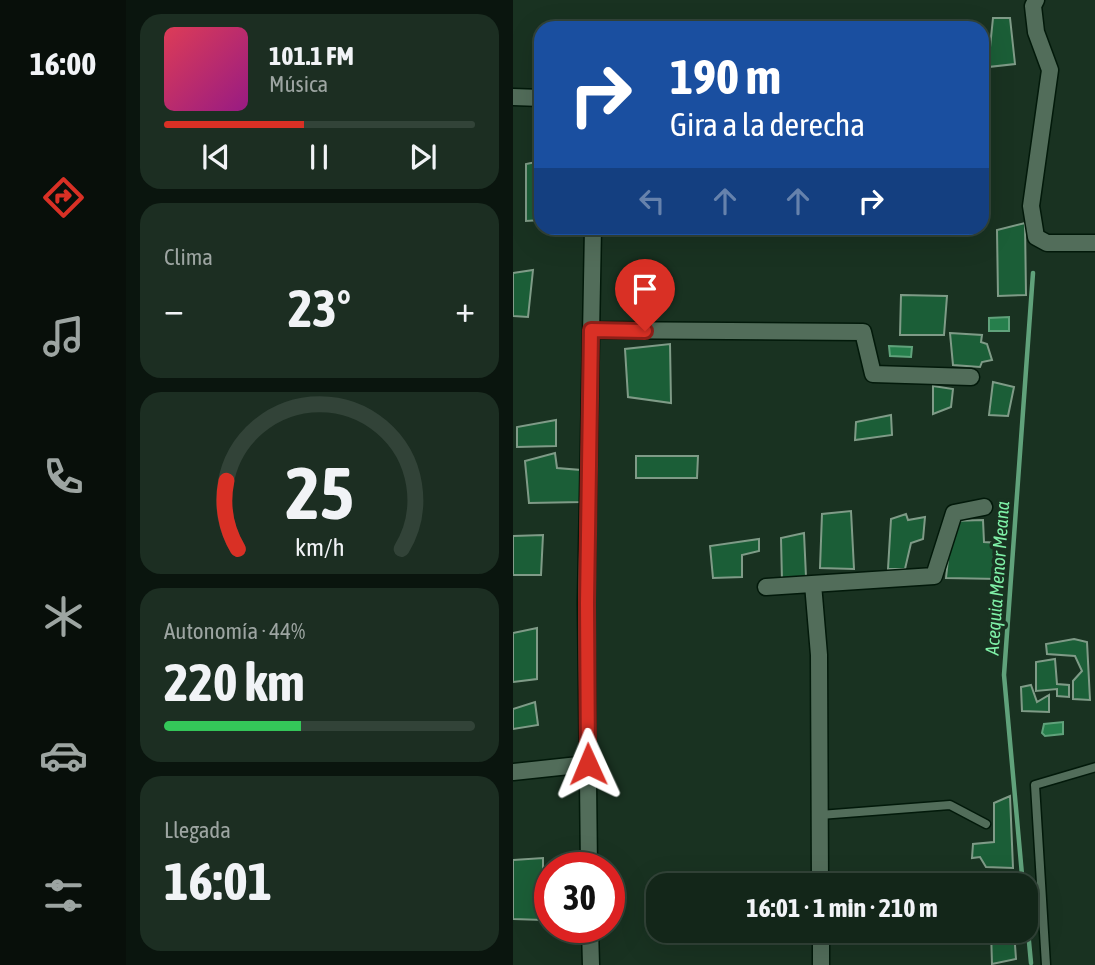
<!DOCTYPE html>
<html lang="es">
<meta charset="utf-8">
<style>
:root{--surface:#132619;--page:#1c2e22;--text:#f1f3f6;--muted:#9da5a2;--line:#324338;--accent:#d93025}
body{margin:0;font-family:"Asap Condensed",sans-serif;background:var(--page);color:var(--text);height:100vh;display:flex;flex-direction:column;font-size:26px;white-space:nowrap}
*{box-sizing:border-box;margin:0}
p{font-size:23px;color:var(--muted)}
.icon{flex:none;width:38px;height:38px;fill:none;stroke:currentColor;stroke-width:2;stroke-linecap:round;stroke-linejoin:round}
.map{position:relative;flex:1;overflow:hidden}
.drawer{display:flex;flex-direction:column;gap:14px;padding:14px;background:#0a150e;width:387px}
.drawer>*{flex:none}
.guide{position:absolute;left:21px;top:21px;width:455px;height:214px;border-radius:21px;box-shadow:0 7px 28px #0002,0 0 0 2px var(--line);background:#1a4fa0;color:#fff;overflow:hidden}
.speed{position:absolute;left:21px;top:852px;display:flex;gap:14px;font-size:35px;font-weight:700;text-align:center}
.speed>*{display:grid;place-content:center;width:91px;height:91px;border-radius:50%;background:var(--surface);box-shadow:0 7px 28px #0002,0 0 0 2px var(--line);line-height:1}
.speed .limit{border:10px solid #d22;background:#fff;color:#111}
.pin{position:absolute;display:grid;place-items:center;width:60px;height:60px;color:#fff;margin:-72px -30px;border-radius:50% 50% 50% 0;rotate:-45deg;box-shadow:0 0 7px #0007}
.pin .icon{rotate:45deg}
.me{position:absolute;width:77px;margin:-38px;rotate:359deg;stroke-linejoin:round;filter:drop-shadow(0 0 5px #0008)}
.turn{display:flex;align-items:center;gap:24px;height:147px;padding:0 21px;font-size:32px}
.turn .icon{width:91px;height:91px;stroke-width:2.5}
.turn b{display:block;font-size:49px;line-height:60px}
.lanes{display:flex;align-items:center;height:66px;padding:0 21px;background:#0003;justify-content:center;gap:35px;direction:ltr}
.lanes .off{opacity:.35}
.big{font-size:52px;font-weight:700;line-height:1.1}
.drawer .card{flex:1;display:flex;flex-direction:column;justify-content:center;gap:10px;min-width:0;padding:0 24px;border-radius:21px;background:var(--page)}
.drawer .dial{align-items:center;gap:0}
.dial svg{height:182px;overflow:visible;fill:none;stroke:var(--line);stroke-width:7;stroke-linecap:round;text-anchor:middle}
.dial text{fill:var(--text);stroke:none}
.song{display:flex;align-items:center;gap:21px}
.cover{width:84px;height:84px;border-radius:10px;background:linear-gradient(135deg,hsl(350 70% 55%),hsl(310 70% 35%))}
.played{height:7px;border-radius:4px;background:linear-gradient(90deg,var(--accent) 45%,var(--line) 45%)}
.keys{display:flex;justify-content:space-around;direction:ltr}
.heat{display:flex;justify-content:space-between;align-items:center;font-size:38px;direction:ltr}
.charge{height:10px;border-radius:5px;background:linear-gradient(90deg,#34c759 44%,var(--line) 0)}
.trip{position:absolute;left:133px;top:873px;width:392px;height:70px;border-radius:21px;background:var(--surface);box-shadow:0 7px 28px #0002,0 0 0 2px var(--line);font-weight:700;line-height:70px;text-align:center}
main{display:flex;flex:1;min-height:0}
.menu{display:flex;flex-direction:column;width:126px;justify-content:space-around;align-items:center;background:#080f0a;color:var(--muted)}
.menu .icon{width:49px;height:49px}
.menu .current{color:var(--accent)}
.menu b{font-size:32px;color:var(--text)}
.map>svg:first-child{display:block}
.water{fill:#267f4c;stroke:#60a27b;stroke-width:2}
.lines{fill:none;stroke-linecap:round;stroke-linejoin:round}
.stream{stroke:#60a27b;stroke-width:4.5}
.building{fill:#1b5e37;stroke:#7f9b87;stroke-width:2}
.service-casing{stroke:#02190a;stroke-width:11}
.minor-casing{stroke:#02190a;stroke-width:19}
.service{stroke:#526d5a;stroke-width:8}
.minor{stroke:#526d5a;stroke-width:16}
.route-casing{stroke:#8d1f18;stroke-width:18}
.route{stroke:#d93025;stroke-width:12}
.labels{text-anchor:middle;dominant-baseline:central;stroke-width:7;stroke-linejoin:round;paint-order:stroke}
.water-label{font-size:19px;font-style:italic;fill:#7ff0a7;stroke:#193221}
</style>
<main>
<nav class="menu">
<b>16:00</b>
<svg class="icon current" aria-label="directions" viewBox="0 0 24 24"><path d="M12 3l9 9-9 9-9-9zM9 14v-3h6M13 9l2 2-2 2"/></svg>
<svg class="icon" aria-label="music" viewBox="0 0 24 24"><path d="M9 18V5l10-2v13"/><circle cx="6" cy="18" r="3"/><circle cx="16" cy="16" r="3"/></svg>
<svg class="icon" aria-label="phone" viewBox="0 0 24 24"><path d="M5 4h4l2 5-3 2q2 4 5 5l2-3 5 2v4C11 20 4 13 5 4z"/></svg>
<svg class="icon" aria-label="climate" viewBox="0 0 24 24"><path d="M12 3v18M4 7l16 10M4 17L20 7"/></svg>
<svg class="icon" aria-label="car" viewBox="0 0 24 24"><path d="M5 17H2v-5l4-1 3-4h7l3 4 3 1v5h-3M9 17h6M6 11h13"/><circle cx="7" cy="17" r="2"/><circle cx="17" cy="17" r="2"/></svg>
<svg class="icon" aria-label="filters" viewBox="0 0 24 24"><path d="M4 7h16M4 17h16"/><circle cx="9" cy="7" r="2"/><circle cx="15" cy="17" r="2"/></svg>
</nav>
<section class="drawer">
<div class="card">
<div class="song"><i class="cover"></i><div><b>101.1 FM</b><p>Música</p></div></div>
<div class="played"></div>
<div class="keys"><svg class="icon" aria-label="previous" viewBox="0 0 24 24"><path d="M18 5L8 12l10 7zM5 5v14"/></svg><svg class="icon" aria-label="pause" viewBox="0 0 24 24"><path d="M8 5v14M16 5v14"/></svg><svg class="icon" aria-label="next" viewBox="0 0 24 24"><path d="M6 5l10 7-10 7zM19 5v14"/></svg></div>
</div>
<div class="card"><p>Clima</p>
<div class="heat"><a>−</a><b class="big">23°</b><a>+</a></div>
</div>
<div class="card dial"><svg viewBox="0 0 100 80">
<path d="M14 69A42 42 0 1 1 86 69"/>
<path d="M14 69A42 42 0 0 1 9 39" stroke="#d93025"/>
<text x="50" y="56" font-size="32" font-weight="700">25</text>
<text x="50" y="72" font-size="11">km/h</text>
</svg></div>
<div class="card"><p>Autonomía · 44%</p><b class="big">220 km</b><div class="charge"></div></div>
<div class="card"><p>Llegada</p><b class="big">16:01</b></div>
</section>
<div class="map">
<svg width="583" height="965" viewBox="0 0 583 965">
<rect width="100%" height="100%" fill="#193221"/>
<path class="water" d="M496,317V331H476V318Z
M376,346L399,347L398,357L377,356Z
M550,722V734L532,736L529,733L531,724Z"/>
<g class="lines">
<path class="stream" d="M510,886L491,675L520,273
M513,910L518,963"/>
</g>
<path class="building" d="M480,18H497L502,64L475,67Z
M28,161V220L13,221V164Z
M512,223L513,295L485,296L484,230Z
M20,270L15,317L0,316V273Z
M388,295L434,296L431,335H387Z
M437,333L469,335L468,342L474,344L479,360L469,362L467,367L440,365Z
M157,344L158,403L115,397L112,349Z
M480,382L501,387L495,416L476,415Z
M420,386L440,389L438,407L420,414Z
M378,415L379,435L342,440L343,422Z
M43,420V446L4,447V427Z
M42,453L44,468L68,470L69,502L16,503L12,461Z
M123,456H185L184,478H123Z
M338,511L341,569L307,568L309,514Z
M393,514L395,520L412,517L410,539L398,543L392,569H375L378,519Z
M470,520L471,542L487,543L486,579L433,578L439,521Z
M291,533L293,577L269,581L268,538Z
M30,535L28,575H0V536Z
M246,539V551L229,555V577L200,578L197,546Z
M24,628V679L0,682V633Z
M561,639L574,642L577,700L560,699V681L569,671L562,656L534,654L533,644Z
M542,659L544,684L556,685V697L544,696V689L523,691V662Z
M518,685L524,702L536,695V712L509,711L508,687Z
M22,702L25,725L0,729V709Z
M497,796L500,868L473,867L467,857L459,858L460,844L481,842V803Z
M30,858V920L0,919V860Z
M498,876L499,886H476V878Z
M478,931H501L503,959L479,964Z"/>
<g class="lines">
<g class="service-casing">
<path id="service" d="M307,815L437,805L473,824
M533,965L522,785L583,767"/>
</g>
<g class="minor-casing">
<path id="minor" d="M523,0L520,6L523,32L537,70L518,206L523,237L534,243H583
M0,97L28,98
M78,330L350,332L360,374L458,377
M300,584L306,655L307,886
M253,587L421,576L441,513L471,507
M0,772L75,764
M76,868L73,603L80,228
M77,928L78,965
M308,931V965"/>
</g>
<use href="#service" class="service"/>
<use href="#minor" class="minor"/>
</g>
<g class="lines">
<g class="route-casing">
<path id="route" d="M75,764L74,603L78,330L132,331"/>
</g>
<use href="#route" class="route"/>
</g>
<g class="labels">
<g class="water-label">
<text transform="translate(484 578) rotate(-86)">Acequia Menor Meana</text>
</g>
</g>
</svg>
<div class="speed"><div class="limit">30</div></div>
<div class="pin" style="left:132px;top:331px;background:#d93025"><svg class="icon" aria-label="arrive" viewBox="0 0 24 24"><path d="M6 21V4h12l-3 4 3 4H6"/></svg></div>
<svg class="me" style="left:75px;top:764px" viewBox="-20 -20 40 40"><path d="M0-17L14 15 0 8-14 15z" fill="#d93025" stroke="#fff" stroke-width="4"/></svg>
<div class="trip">16:01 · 1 min · 210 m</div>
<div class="guide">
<div class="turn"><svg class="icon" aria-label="right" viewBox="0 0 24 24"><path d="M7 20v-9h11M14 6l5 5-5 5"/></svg><div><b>190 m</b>Gira a la derecha</div></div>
<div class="lanes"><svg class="icon off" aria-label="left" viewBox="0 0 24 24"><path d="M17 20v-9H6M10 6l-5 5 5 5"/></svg><svg class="icon off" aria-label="ahead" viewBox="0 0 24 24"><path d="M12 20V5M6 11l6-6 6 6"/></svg><svg class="icon off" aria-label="ahead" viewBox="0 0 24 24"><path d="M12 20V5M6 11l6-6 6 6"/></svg><svg class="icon" aria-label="right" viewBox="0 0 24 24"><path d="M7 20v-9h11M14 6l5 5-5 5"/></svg></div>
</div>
</div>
</main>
